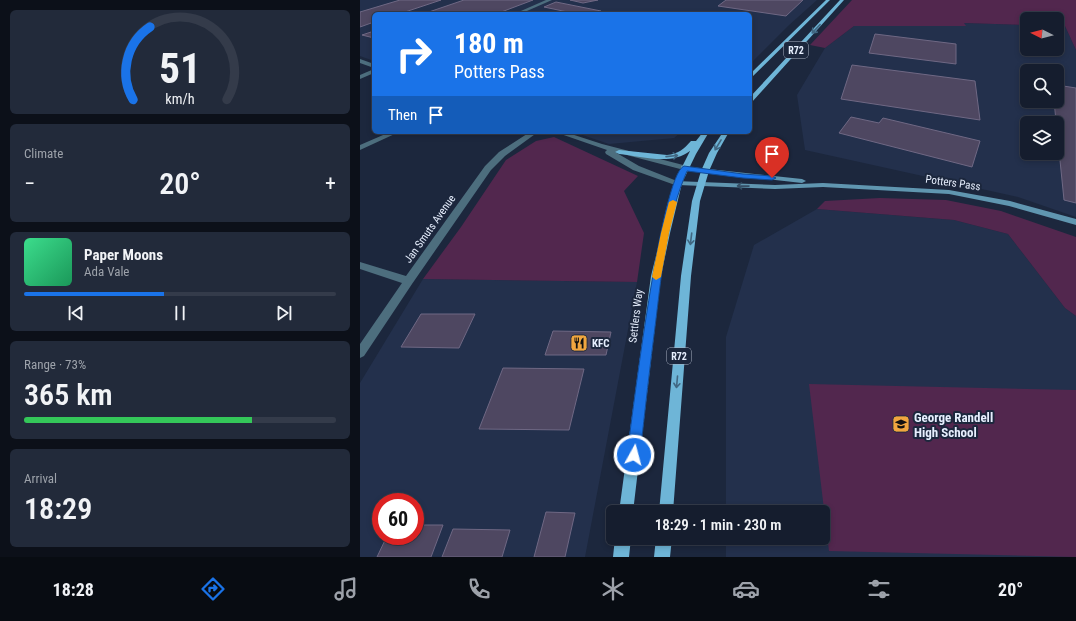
<!DOCTYPE html>
<meta charset="utf-8">
<style>
:root{--surface:#151d2e;--page:#222a3a;--text:#f1f3f6;--muted:#9da2aa;--line:#343b4a;--accent:#1a73e8}
body{margin:0;font-family:"Roboto Condensed",sans-serif;background:var(--page);color:var(--text);height:100vh;display:flex;flex-direction:column;font-size:15px;white-space:nowrap}
*{box-sizing:border-box;margin:0}
p{font-size:13px;color:var(--muted)}
.icon{flex:none;width:22px;height:22px;fill:none;stroke:currentColor;stroke-width:2;stroke-linecap:round;stroke-linejoin:round}
.map{position:relative;flex:1;overflow:hidden}
.sheet{display:flex;flex-direction:column;gap:10px;padding:10px;background:#0c1019;width:360px}
.sheet>*{flex:none}
.hud{position:absolute;left:12px;top:12px;width:380px;height:122px;border-radius:6px;box-shadow:0 2px 6px #0003,0 0 0 1px var(--line);background:#1a73e8;color:#fff;overflow:hidden}
.needle{width:26px;rotate:276deg}
.buttons{position:absolute;left:660px;top:12px;display:grid;gap:8px}
.buttons a{display:grid;place-items:center;width:44px;height:44px;border-radius:6px;background:var(--surface);box-shadow:0 2px 6px #0003,0 0 0 1px var(--line);font-size:20px}
.speed{position:absolute;left:12px;top:493px;display:flex;gap:8px;font-size:20px;font-weight:700;text-align:center}
.speed>*{display:grid;place-content:center;width:52px;height:52px;border-radius:50%;background:var(--surface);box-shadow:0 2px 6px #0003,0 0 0 1px var(--line);line-height:1}
.speed .limit{border:6px solid #d22;background:#fff;color:#111}
.pin{position:absolute;display:grid;place-items:center;width:34px;height:34px;color:#fff;margin:-41px -17px;border-radius:50% 50% 50% 0;rotate:-45deg;box-shadow:0 0 4px #0007}
.pin .icon{rotate:45deg}
.me{position:absolute;width:44px;margin:-22px;rotate:7deg;stroke-linejoin:round;filter:drop-shadow(0 0 3px #0008)}
.turn{display:flex;align-items:center;gap:14px;height:84px;padding:0 16px;font-size:18px}
.turn .icon{width:52px;height:52px;stroke-width:2.5}
.turn b{display:block;font-size:28px;line-height:34px}
.then{display:flex;align-items:center;height:38px;padding:0 16px;background:#0003;gap:8px;font-size:15px}
.big{font-size:30px;font-weight:600;line-height:1.1}
.sheet .tile{flex:1;display:flex;flex-direction:column;justify-content:center;gap:6px;min-width:0;padding:0 14px;border-radius:6px;background:var(--page)}
.sheet .dial{align-items:center;gap:0}
.dial svg{height:104px;overflow:visible;fill:none;stroke:var(--line);stroke-width:7;stroke-linecap:round;text-anchor:middle}
.dial text{fill:var(--text);stroke:none}
.song{display:flex;align-items:center;gap:12px}
.cover{width:48px;height:48px;border-radius:6px;background:linear-gradient(135deg,hsl(150 70% 55%),hsl(150 70% 35%))}
.played{height:4px;border-radius:2px;background:linear-gradient(90deg,var(--accent) 45%,var(--line) 45%)}
.keys{display:flex;justify-content:space-around;direction:ltr}
.heat{display:flex;justify-content:space-between;align-items:center;font-size:22px;direction:ltr}
.charge{height:6px;border-radius:3px;background:linear-gradient(90deg,#34c759 73%,var(--line) 0)}
.trip{position:absolute;left:246px;top:505px;width:224px;height:40px;border-radius:6px;background:var(--surface);box-shadow:0 2px 6px #0003,0 0 0 1px var(--line);font-weight:600;line-height:40px;text-align:center}
.dock{display:flex;height:64px;justify-content:space-around;align-items:center;background:#080c12;color:var(--muted)}
.dock .icon{width:28px;height:28px}
.dock .current{color:var(--accent)}
.dock b{font-size:18px;color:var(--text)}
main{display:flex;flex:1;min-height:0}
.map>svg:first-child{display:block}
.built{fill:#23304c;fill-rule:evenodd}
.green{fill:#52274e}
.building{fill:#4e4761;stroke:#6f6884}
.lines{fill:none;stroke-linecap:round;stroke-linejoin:round}
.street{fill:#4d6e7e;fill-rule:evenodd}
.secondary{fill:#6096b0;fill-rule:evenodd}
.primary{fill:#6eb5d7;fill-rule:evenodd}
.oneway{stroke:#416782}
.oneway2{stroke:#344e65}
.route{fill:#1a73e8;stroke:#114b97}
.slow{fill:#f59e0b}
.labels{text-anchor:middle;dominant-baseline:central;stroke-width:4;stroke-linejoin:round;paint-order:stroke}
.shield{fill:#1c273d;stroke:#aab3c4;stroke-width:1}
.shield-label{font-size:10px;font-weight:bold;fill:#e7effe}
.street-label{font-size:11px;fill:#e7effe;stroke:#1c273d}
.poi-label{font-size:11px;font-weight:bold;fill:#e7effe;stroke:#1c273d;text-anchor:start}
.near-poi-label{font-size:13px;font-weight:bold;fill:#e7effe;stroke:#1c273d;text-anchor:start}
</style>
<main>
<section class="sheet">
<div class="tile dial"><svg viewBox="0 0 100 80">
<path d="M14 69A42 42 0 1 1 86 69"/>
<path d="M14 69A42 42 0 0 1 27 13" stroke="#1a73e8"/>
<text x="50" y="56" font-size="32" font-weight="700">51</text>
<text x="50" y="72" font-size="11">km/h</text>
</svg></div>
<div class="tile"><p>Climate</p>
<div class="heat"><a>−</a><b class="big">20°</b><a>+</a></div>
</div>
<div class="tile">
<div class="song"><i class="cover"></i><div><b>Paper Moons</b><p>Ada Vale</p></div></div>
<div class="played"></div>
<div class="keys"><svg class="icon" aria-label="previous" viewBox="0 0 24 24"><path d="M18 5L8 12l10 7zM5 5v14"/></svg><svg class="icon" aria-label="pause" viewBox="0 0 24 24"><path d="M8 5v14M16 5v14"/></svg><svg class="icon" aria-label="next" viewBox="0 0 24 24"><path d="M6 5l10 7-10 7zM19 5v14"/></svg></div>
</div>
<div class="tile"><p>Range · 73%</p><b class="big">365 km</b><div class="charge"></div></div>
<div class="tile"><p>Arrival</p><b class="big">18:29</b></div>
</section>
<div class="map">
<svg width="716" height="557" viewBox="0 0 716 557">
<rect width="100%" height="100%" fill="#1c273d"/>
<path class="built" d="M0,0H457L428,26L390,64V14H14V61L0,56Z
M603,23L667,25V49H697V26H705L716,50V217L658,197L445,150L437,95L465,48L494,26H605ZM667,71H697V101H667ZM667,123H697V153H667Z
M214,132H321L314,138L249,144Z
M457,209L594,220L648,234L705,308L716,316V557H366V538H463V512H366V337L394,245Z
M63,279L277,282L225,557H0V383ZM21,502H55V536H21Z"/>
<path class="green" d="M492,0H716V50L705,26H697V19H667V25L604,23L606,26H494L465,48L450,45Z
M194,137L278,176L264,191L284,233L277,282L63,279L101,227L146,160L176,141Z
M520,198L586,200L641,211L716,237V316L705,308L648,234L594,220L457,209L465,201Z
M449,384L716,390V557L469,551Z"/>
<path class="building" d="M40,0H81L39,14H14V22L0,27V12Z
M104,0H173L136,14H63Z
M210,0H238L223,3Z
M366,0H443L426,16L358,6Z
M196,2L241,11L235,14H217L184,7Z
M14,31V38L2,35Z
M515,34L596,44V64L509,53Z
M492,65L615,81L620,120L481,99Z
M697,85L716,88V203L704,200L694,101H697Z
M491,117L519,123L523,118L620,141L612,167L479,133Z
M61,314H115L99,348L41,347Z
M193,331L251,332L246,355H185Z
M143,368L224,369L209,430L119,429Z
M186,512L215,513L205,557H174Z
M55,525H83L71,557H17L27,536H55Z
M93,529L150,530L142,557H82Z"/>
<g class="lines">
<path class="street" d="M186,0H192L160,14H154Z
M0,59L14,64V68L0,63Z
M14,69V73L0,79V75Z
M30,132H39L0,150V145Z
M170,132H178L145,156L131,170L52,284L4,356L0,358V344L42,283L0,269V262L46,276L125,166L139,152Z
M195,132H205L242,144L327,166L328,168L324,170L255,152L279,166L322,183L321,185H315L273,170L246,154L245,152L247,150Z"/>
<path class="secondary" d="M321,166L442,179L446,181L442,183L324,170H321Z
M315,181L415,185L463,183L589,190L650,201L716,219V225L649,206L589,194L463,187L415,189L318,185L314,183Z"/>
<path class="primary" d="M466,0H470L390,79V74Z
M480,0H484L392,102L390,103V97Z
M343,132H349L336,154L322,183L310,233L301,276L273,512H259L291,276L314,183L330,151C311,166 281,156 259,154L255,152L259,150L307,155C318,154 324,149 331,141H336Z
M363,132H369L357,153L349,171L340,201L331,276L313,512H299L321,276L332,201L341,171L349,153Z
M255,538H271L269,557H253Z
M296,538H312L310,557H294Z"/>
</g>
<defs><path id="oneway-shaft" d="M-6 0H5M1.5-3L5.5 0L1.5 3" fill="none" stroke-width="1.6" stroke-linecap="round" stroke-linejoin="round"/></defs>
<g class="oneway">
<use href="#oneway-shaft" transform="translate(456 29) rotate(133)"/>
<use href="#oneway-shaft" transform="translate(358 145) rotate(121)"/>
<use href="#oneway-shaft" transform="translate(312 156) rotate(-6)"/>
<use href="#oneway-shaft" transform="translate(331 239) rotate(97)"/>
<use href="#oneway-shaft" transform="translate(317 382) rotate(95)"/>
</g>
<use class="oneway2" href="#oneway-shaft" transform="translate(383 186) rotate(-179)"/>
<path class="route" d="M324,166L383,174L412,176L416,178L412,180L383,178L327,171C307,217 302,270 296,319C290,365 285,410 280,455L278,460L274,461L269,460L267,455C272,419 301,175 324,166Z"/>
<path class="slow" d="M313,200L317,202L309,233L301,277L296,280L292,277L301,233L309,202Z"/>
<defs>
<g id="restaurant-square" transform="scale(0.9)"><rect x="-9" y="-9" width="18" height="18" rx="4" fill="#f1a63f" stroke="#1c273d"/><path d="M-5-6h1v4h1v-4h1v4h1v-4h1v5L-1.5 .5V6h-2V.5L-5-1ZM5-6V6H3V1.5H1.5Q1.5-4 5-6Z" fill="#111"/></g>
<g id="school-square" transform="scale(0.9)"><rect x="-9" y="-9" width="18" height="18" rx="4" fill="#f1a63f" stroke="#1c273d"/><path d="M0-5L7-2L0 1L-7-2ZM-4 1L0 2.5L4 1V4Q0 6-4 4Z" fill="#111"/></g>
</defs>
<g fill-rule="evenodd">
<use href="#restaurant-square" x="219" y="343"/>
<use href="#school-square" x="541" y="424"/>
</g>
<g class="labels">
<g class="shield">
<rect x="424" y="42" width="24" height="16" rx="3"/>
<rect x="307" y="348" width="24" height="16" rx="3"/>
</g>
<g class="shield-label">
<text x="436" y="50">R72</text>
<text x="319" y="356">R72</text>
</g>
<g class="street-label">
<text transform="translate(593 183) rotate(8)">Potters Pass</text>
<text transform="translate(70 229) rotate(-55)">Jan Smuts Avenue</text>
<text transform="translate(276 316) rotate(-83)">Settlers Way</text>
</g>
<g class="poi-label">
<text x="232" y="343">KFC</text>
</g>
<g class="near-poi-label">
<text x="554" y="417">George Randell<tspan x="554" dy="15">High School</tspan></text>
</g>
</g>
</svg>
<div class="buttons">
<a><svg class="needle" viewBox="-14 -14 28 28"><path d="M0-13l5 13h-10z" fill="#e53935"/><path d="M0 13l5-13h-10z" fill="#9da2aa"/></svg></a>
<a><svg class="icon" aria-label="search" viewBox="0 0 24 24"><circle cx="10" cy="10" r="6"/><path d="M15 15l6 6"/></svg></a>
<a><svg class="icon" aria-label="layers" viewBox="0 0 24 24"><path d="M12 4l9 5-9 5-9-5zM3 14l9 5 9-5"/></svg></a>
</div>
<div class="speed"><div class="limit">60</div></div>
<div class="pin" style="left:412px;top:178px;background:#d93025"><svg class="icon" aria-label="arrive" viewBox="0 0 24 24"><path d="M6 21V4h12l-3 4 3 4H6"/></svg></div>
<svg class="me" style="left:274px;top:455px" viewBox="-20 -20 40 40"><circle r="17" fill="#1a73e8" stroke="#fff" stroke-width="3"/><path d="M0-11L8 9 0 5-8 9z" fill="#fff"/></svg>
<div class="trip">18:29 · 1 min · 230 m</div>
<div class="hud">
<div class="turn"><svg class="icon" aria-label="right" viewBox="0 0 24 24"><path d="M7 20v-9h11M14 6l5 5-5 5"/></svg><div><b>180 m</b>Potters Pass</div></div>
<div class="then">Then<svg class="icon" aria-label="arrive" viewBox="0 0 24 24"><path d="M6 21V4h12l-3 4 3 4H6"/></svg></div>
</div>
</div>
</main>
<nav class="dock">
<b>18:28</b>
<svg class="icon current" aria-label="directions" viewBox="0 0 24 24"><path d="M12 3l9 9-9 9-9-9zM9 14v-3h6M13 9l2 2-2 2"/></svg>
<svg class="icon" aria-label="music" viewBox="0 0 24 24"><path d="M9 18V5l10-2v13"/><circle cx="6" cy="18" r="3"/><circle cx="16" cy="16" r="3"/></svg>
<svg class="icon" aria-label="phone" viewBox="0 0 24 24"><path d="M5 4h4l2 5-3 2q2 4 5 5l2-3 5 2v4C11 20 4 13 5 4z"/></svg>
<svg class="icon" aria-label="climate" viewBox="0 0 24 24"><path d="M12 3v18M4 7l16 10M4 17L20 7"/></svg>
<svg class="icon" aria-label="car" viewBox="0 0 24 24"><path d="M5 17H2v-5l4-1 3-4h7l3 4 3 1v5h-3M9 17h6M6 11h13"/><circle cx="7" cy="17" r="2"/><circle cx="17" cy="17" r="2"/></svg>
<svg class="icon" aria-label="filters" viewBox="0 0 24 24"><path d="M4 7h16M4 17h16"/><circle cx="9" cy="7" r="2"/><circle cx="15" cy="17" r="2"/></svg>
<b>20°</b>
</nav>
